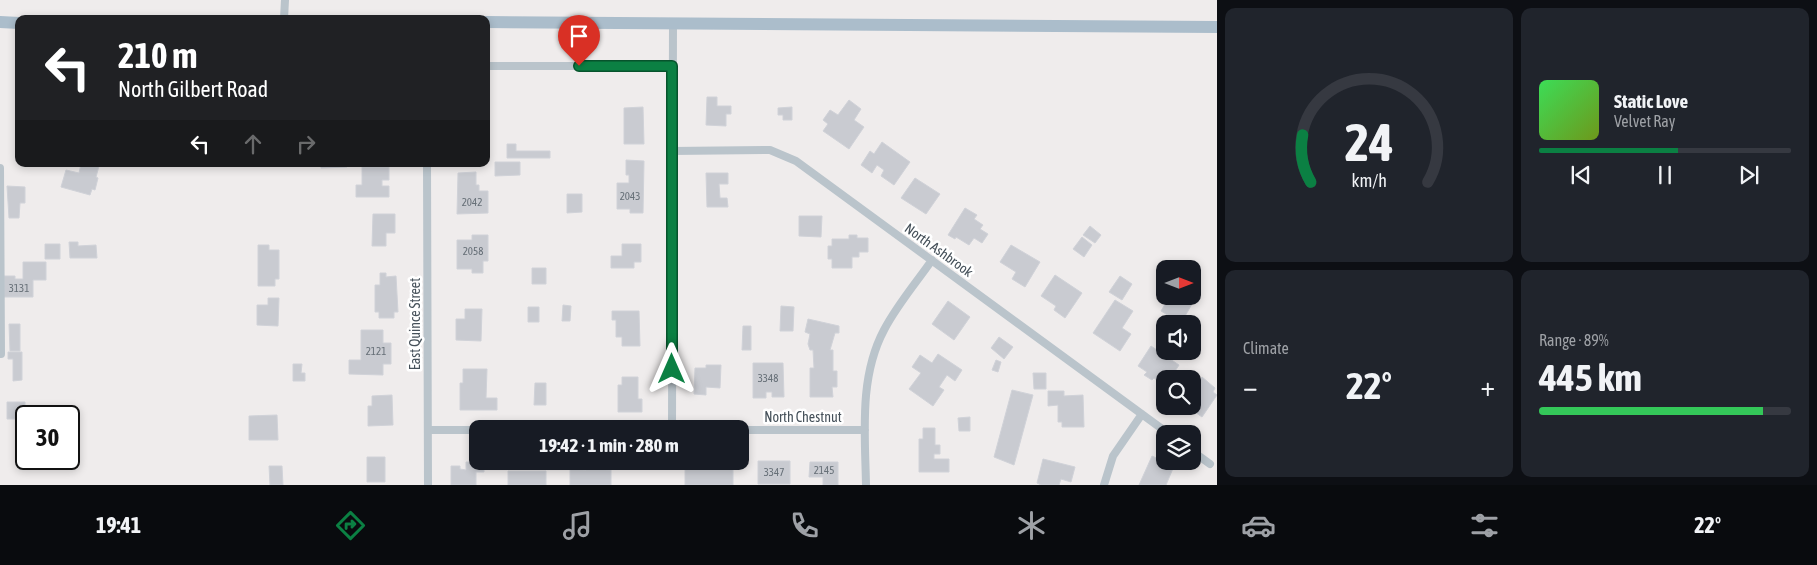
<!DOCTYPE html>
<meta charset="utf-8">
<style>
:root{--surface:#171b24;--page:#20242c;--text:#f1f3f6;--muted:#9ea1a6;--line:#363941;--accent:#0b8043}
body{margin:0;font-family:"Asap Condensed",sans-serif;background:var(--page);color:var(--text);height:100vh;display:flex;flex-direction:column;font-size:19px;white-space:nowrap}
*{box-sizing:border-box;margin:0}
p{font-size:16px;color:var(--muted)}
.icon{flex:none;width:28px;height:28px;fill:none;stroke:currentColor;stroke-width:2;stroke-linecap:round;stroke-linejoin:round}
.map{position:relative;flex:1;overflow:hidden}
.drawer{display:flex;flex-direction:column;gap:8px;padding:8px;background:#0d0f14;width:600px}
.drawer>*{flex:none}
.guide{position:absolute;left:15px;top:15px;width:475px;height:152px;border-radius:10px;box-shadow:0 2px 8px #0003;background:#202124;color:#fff;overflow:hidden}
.needle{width:32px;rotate:90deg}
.controls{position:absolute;left:1156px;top:260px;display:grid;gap:10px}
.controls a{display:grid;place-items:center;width:45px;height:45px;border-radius:10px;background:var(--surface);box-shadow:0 2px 8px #0003;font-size:25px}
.speed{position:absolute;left:15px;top:405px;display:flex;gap:10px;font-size:25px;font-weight:700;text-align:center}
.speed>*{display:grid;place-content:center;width:65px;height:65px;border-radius:50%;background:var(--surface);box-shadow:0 2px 8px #0003;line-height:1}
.speed .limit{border:2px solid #111;border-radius:8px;background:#fff;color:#111}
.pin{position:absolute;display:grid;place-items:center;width:42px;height:42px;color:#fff;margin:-51px -21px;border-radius:50% 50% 50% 0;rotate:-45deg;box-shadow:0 0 5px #0007}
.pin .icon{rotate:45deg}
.me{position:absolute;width:55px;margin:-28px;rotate:0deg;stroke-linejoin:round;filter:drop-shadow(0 0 4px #0008)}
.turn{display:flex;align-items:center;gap:18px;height:105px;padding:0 20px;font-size:22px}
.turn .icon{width:65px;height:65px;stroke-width:2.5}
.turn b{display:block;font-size:35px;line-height:42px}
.lanes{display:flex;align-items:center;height:48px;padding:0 20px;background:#0003;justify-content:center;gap:25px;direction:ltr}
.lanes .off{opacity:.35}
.big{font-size:38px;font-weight:700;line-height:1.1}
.drawer .tile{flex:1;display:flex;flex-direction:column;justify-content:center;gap:8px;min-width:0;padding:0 18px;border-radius:10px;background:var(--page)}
.drawer .dial{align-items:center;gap:0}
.dial svg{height:130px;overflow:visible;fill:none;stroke:var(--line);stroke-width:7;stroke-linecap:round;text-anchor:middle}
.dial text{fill:var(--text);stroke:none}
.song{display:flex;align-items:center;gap:15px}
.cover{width:60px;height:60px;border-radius:8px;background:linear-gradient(135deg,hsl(130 70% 55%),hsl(80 70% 35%))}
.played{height:5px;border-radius:2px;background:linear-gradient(90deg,var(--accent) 55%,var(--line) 55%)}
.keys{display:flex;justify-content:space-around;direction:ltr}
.heat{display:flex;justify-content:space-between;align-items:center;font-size:28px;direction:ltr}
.charge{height:8px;border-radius:4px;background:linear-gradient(90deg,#34c759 89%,var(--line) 0)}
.drawer .tiles{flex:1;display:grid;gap:8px;grid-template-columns:repeat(2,1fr)}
.trip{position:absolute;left:469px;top:420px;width:280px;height:50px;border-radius:10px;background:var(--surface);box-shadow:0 2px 8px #0003;font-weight:700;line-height:50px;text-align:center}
.tabs{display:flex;height:80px;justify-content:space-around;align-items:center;background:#090b0e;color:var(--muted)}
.tabs .icon{width:35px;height:35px}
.tabs .on{color:var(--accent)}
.tabs b{font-size:22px;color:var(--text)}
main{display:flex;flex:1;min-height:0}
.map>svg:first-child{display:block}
.building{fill:#c9cbd1;stroke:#d0d2d8}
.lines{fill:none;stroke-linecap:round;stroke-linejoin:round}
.street{stroke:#bac4cb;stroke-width:8}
.primary{stroke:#abbdcb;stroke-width:12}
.route-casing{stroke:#07532c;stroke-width:12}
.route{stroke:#0b8043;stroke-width:9}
.labels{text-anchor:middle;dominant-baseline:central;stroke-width:5;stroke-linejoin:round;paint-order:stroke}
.number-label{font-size:11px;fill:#666f77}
.street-label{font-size:14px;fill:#455059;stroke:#fff}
</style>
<main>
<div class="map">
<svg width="1217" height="485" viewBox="0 0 1217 485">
<rect width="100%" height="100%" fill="#efecec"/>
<path class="building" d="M707,97H717V106H731V114H726V126L706,125Z
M849,100L861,109L854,120L864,127L849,149L823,131L828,124L823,120L830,110L838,115Z
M643,107L644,144H624V108Z
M792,107V120H783V115H778V108Z
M882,142L910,162L894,185L881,176L884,170L877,165L872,173L861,165L870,151L874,154Z
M507,144H516V151H550V158H507Z
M626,160L644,161L643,213H630V209H617V183H629V175H626Z
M495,162H520V175L495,176Z
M81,164L99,166L96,177L98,178L95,190L92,189L90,195L61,187L66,170L79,173Z
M321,164H347V167L321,168Z
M362,167H389V180H382V186H389V197H356V185H362Z
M476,172V185H479V191H488V213L457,214L458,173Z
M706,173H728V184H719L720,198H727L728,207H707Z
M915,178L940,194L926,214L901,198Z
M7,186L25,187V203H20L19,218H9Z
M567,194H582V212L567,213Z
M965,208L977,215L974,219L983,225L980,229L988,234L982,243L974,238L969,245L956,237L955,239L948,235Z
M373,214H395V233H386V246H372Z
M799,216H822L821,237L799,236Z
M1090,226L1101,235L1095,243L1083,235Z
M472,235H488V261H483V273H472V269H457V240H472Z
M849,235H857V238H868V252H859V257H852V268H832V259H828V246H832V239H849Z
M1082,237L1092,245L1084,257L1073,249Z
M69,242H78V246L96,245L97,258H70Z
M45,244H60V259H45Z
M622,244H641V262H634V268H611V256H622Z
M258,245H269V250H279V279H275V286H258Z
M1011,245L1040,262L1025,287L1012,279L1016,272L1000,262Z
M23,262H46V280H33V297H4V276H15V279H23Z
M532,268H546V284H532Z
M380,273H386V277L396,276L398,312H394V318H379V312H375V285H380Z
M1055,275L1082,293L1065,318L1054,310L1056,306L1041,296Z
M1120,276L1132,284L1122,300L1109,292Z
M1170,296H1180L1192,304L1181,323L1161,311Z
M268,298H279L278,326L257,325V305H268Z
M1115,300L1133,311L1122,328L1131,334L1120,351L1093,333Z
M948,301L970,317L954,340L932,324Z
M563,305L571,306L570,321H562Z
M781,306L794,307L793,331H780Z
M528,307H539V322H528Z
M465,309H482L481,341L456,340V319H465Z
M612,311H639L640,346H622V337H616V320H612Z
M808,319L839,326V333H835L830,350H833V371H837V387H832L833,397H810V368H814L813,350H810L808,344L810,334L805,332Z
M9,324H20V351H10Z
M743,326H751V350H742Z
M361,330H383V343H391V364H383V375L349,374V360H361Z
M999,337L1013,347L1004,359L991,348Z
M1151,346L1179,365L1170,379H1165V386L1154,378L1152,380L1144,375L1147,372L1138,366Z
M8,352H22V380L13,381V359H8Z
M938,354L962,370L955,381L947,375L939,387L944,390L933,406L909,389L921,373L912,367L920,355L932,363Z
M996,360L1001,362L998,372L992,370Z
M753,363H783L784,397H772V392H766V398H753Z
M293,364H302L301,373H305V381H293Z
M706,365H721L720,388L706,387V395L694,394L695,368H706Z
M463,369H487L486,398H497V410H460V383H463Z
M1033,373H1046V389H1034Z
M622,377H638V399H642V412H618V385H622Z
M1202,377L1215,388L1213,392L1217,395L1202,417L1192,410L1197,404L1192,400V379H1190L1191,378L1198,382Z
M535,383H546V405H534Z
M1012,390L1033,395L1014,465L994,457Z
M1048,391H1064V396L1083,395L1084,427H1062V422H1058V405L1048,406Z
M392,395L393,425L368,426V406H372V396Z
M7,402H25V419H7Z
M277,415L278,440H249V416Z
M970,417V431H959L958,418Z
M923,428H935V445H940V454H934V459H949V472H919V439H923Z
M1152,456L1174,466L1166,485H1139Z
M367,457H385V482H367Z
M1043,459L1075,467L1071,482L1061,479L1059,485H1041L1037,483Z
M586,461H597L596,469L611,470V485H570V469L586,470Z
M758,461H790V484H758Z
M466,462H484V472H476V485H451V466H460V469L466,470Z
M719,462H733V485H685V465H719Z
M810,462H838V485H823V477H809Z
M269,466H282L283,485H270Z
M508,471H546V485H508Z"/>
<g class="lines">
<path class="street" d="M284,19L285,0
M486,66H672
M672,151L770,150L796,161L1169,434
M427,164L428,485
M0,168L1,354
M672,429L673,22
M428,430H478
M740,430H865
M1192,451L1210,464
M866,485C865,433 859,377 884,330C897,305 916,283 932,260
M1104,485L1113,456L1142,414"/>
<path class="primary" d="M0,22L19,23
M486,22L1217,27"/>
</g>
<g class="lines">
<g class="route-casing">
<path id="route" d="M579,66H672V369"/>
</g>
<use href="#route" class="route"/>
</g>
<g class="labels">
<g class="number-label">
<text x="630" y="196">2043</text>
<text x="472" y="202">2042</text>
<text x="473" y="251">2058</text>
<text x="19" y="288">3131</text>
<text x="376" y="351">2121</text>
<text x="768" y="378">3348</text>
<text x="824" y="470">2145</text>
<text x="774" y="472">3347</text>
</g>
<g class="street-label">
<text transform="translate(939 250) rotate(36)">North Ashbrook</text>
<text transform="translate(415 324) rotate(-90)">East Quince Street</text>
<text x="803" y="417">North Chestnut</text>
</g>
</g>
</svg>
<div class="controls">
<a><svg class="needle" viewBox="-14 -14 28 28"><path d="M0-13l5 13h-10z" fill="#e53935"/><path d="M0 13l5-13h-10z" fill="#9ea1a6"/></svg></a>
<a><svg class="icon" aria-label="sound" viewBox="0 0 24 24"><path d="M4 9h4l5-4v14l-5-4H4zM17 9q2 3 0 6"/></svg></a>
<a><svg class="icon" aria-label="search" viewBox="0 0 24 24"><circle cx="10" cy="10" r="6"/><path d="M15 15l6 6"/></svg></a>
<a><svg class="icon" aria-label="layers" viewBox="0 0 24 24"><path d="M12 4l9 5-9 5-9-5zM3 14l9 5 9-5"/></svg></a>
</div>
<div class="speed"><div class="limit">30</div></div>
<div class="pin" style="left:579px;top:66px;background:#d93025"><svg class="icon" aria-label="arrive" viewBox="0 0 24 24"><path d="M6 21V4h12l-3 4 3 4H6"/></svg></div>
<svg class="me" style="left:672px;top:369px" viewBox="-20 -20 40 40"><path d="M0-17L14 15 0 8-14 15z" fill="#0b8043" stroke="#fff" stroke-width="4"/></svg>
<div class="trip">19:42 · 1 min · 280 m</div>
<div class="guide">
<div class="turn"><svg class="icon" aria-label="left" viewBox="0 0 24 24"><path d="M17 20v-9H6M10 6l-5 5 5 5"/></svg><div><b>210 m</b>North Gilbert Road</div></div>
<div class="lanes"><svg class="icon" aria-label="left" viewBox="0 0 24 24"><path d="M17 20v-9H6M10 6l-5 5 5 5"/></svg><svg class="icon off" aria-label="ahead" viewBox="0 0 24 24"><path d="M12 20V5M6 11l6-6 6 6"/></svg><svg class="icon off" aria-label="right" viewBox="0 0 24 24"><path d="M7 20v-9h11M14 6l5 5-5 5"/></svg></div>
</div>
</div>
<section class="drawer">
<div class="tiles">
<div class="tile dial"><svg viewBox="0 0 100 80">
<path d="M14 69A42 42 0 1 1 86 69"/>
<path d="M14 69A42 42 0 0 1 9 40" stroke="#0b8043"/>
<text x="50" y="56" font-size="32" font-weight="700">24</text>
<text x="50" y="72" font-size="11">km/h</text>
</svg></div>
<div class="tile">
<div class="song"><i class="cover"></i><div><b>Static Love</b><p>Velvet Ray</p></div></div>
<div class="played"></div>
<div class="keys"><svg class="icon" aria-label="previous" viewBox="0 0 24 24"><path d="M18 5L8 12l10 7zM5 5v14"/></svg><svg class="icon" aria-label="pause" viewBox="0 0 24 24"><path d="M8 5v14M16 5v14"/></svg><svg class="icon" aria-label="next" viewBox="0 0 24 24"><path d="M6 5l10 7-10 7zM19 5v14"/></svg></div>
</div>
<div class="tile"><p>Climate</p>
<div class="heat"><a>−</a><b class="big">22°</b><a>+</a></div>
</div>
<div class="tile"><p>Range · 89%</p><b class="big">445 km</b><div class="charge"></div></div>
</div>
</section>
</main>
<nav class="tabs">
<b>19:41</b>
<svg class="icon on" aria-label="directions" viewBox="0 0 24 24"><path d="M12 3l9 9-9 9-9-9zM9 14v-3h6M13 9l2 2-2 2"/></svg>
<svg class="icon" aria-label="music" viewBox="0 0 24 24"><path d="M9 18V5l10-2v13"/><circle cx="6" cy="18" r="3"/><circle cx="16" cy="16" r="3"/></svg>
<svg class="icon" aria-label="phone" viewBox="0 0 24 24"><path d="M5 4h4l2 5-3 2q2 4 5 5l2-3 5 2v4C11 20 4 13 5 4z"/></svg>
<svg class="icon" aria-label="climate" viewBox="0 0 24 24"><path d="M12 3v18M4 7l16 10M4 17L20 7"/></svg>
<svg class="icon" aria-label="car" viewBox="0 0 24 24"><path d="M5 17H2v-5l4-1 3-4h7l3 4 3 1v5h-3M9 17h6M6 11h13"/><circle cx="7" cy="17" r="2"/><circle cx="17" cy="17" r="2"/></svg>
<svg class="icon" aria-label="filters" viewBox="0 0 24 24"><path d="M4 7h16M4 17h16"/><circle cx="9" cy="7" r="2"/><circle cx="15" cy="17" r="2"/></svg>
<b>22°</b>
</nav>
